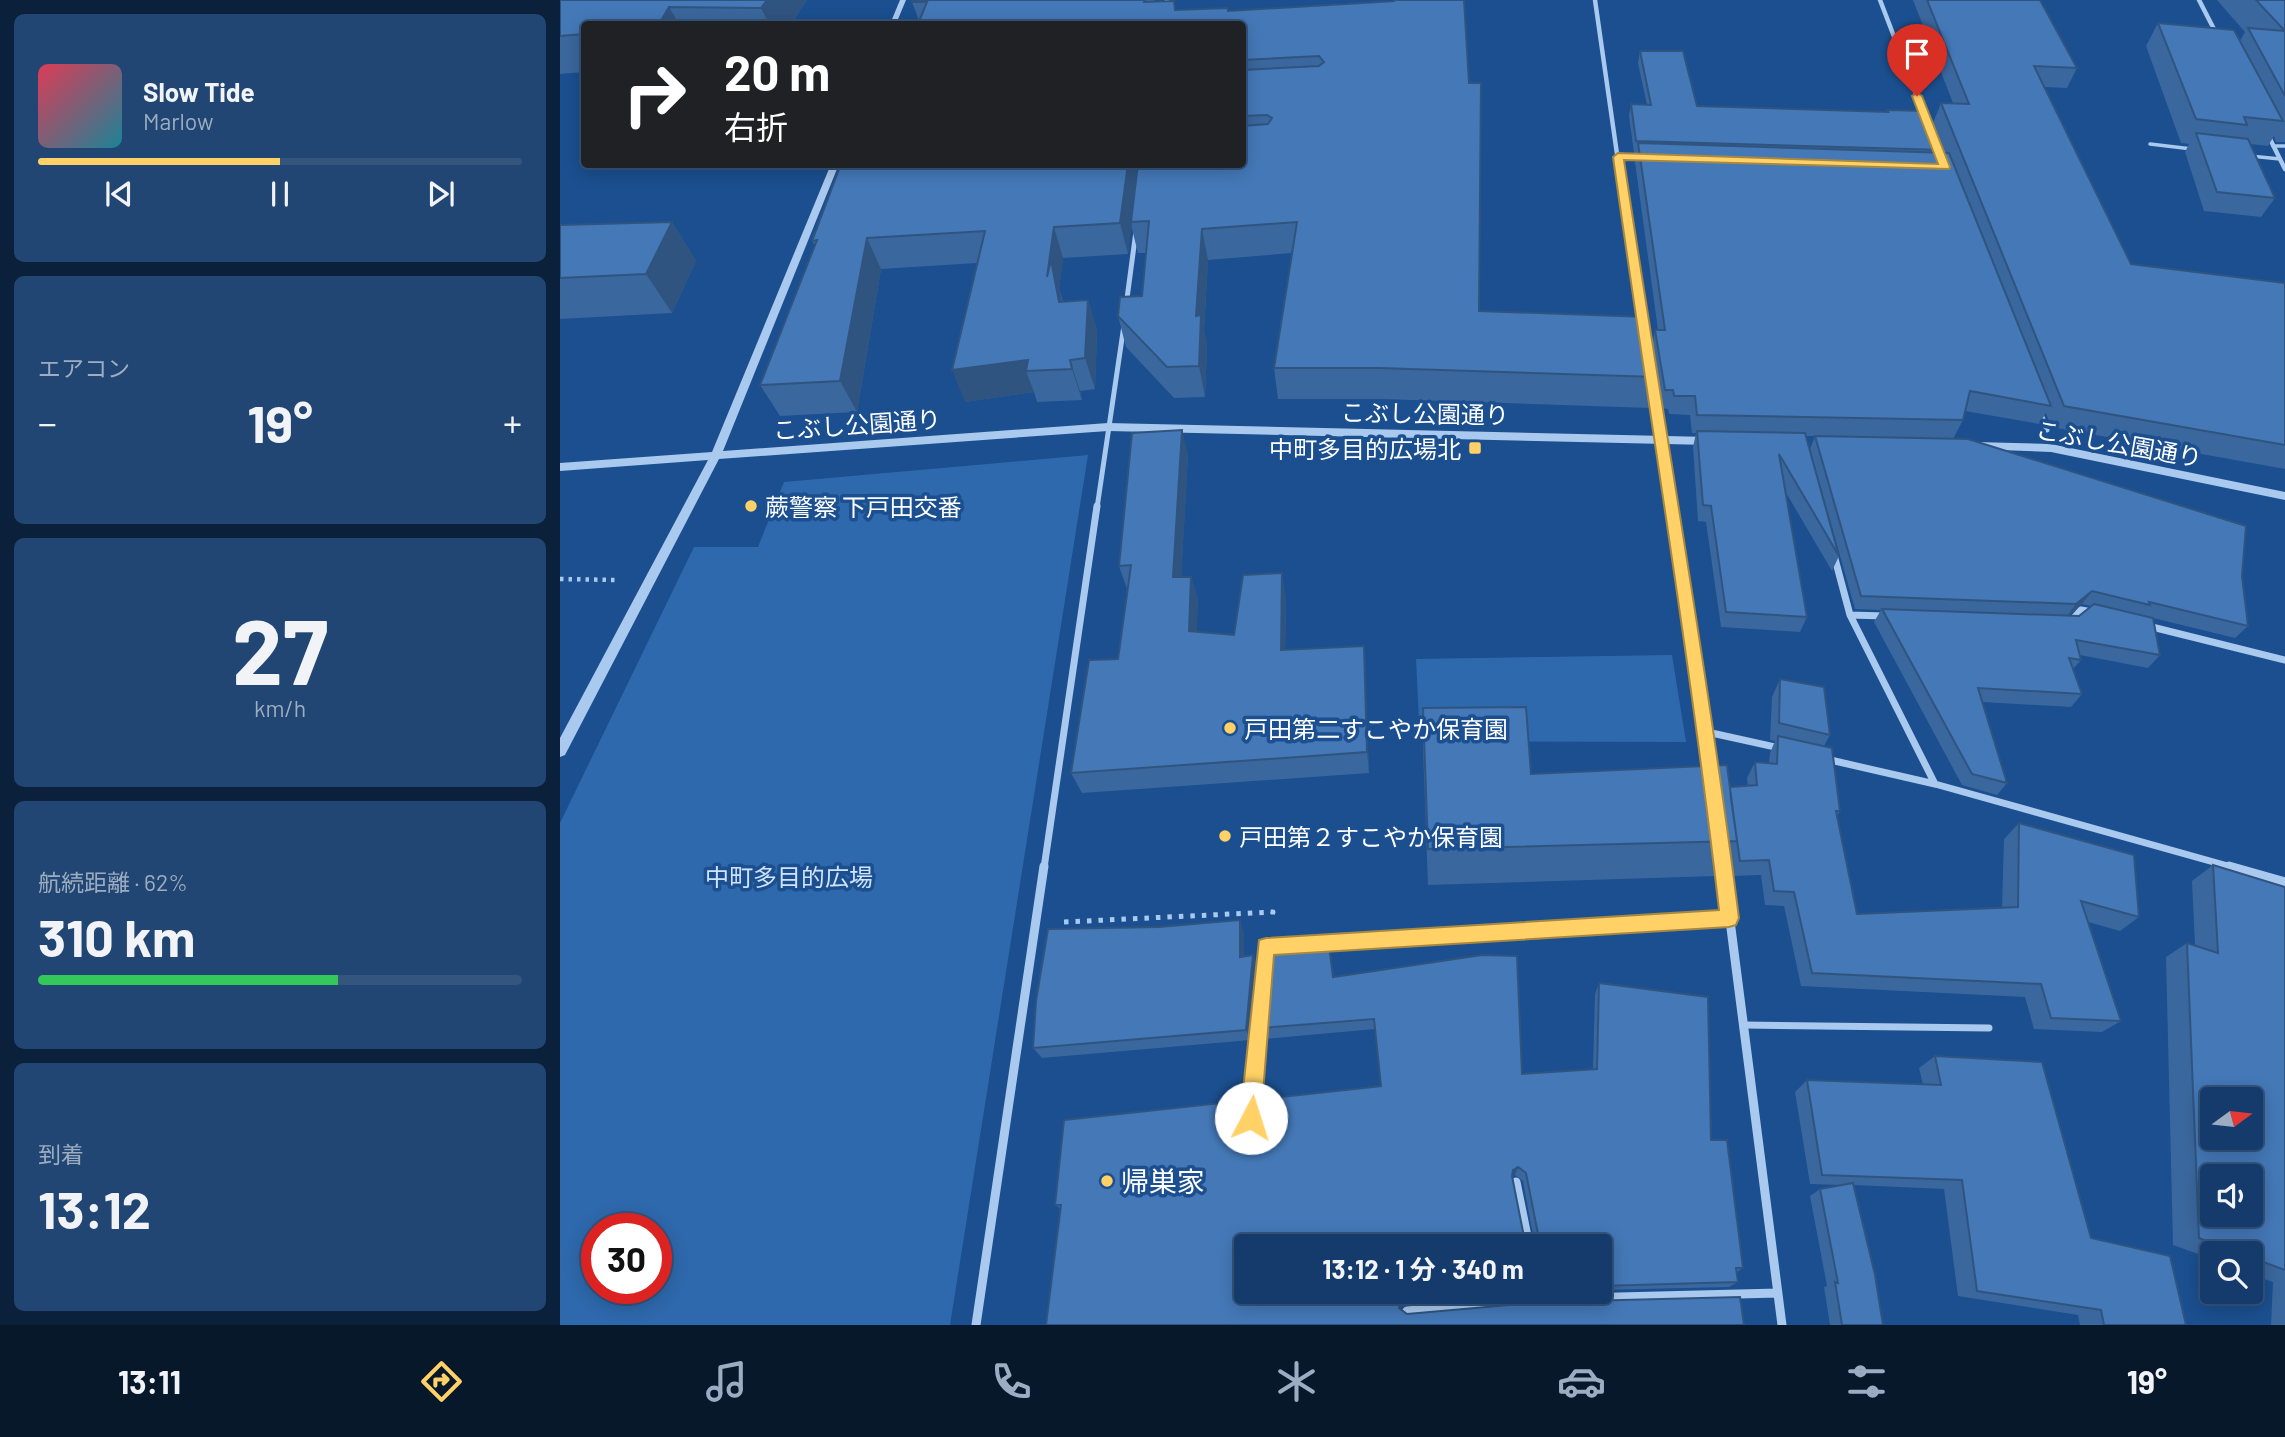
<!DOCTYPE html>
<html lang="ja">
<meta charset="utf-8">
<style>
:root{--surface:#143b6b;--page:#214673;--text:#f1f3f6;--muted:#9dadc1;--line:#33557e;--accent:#ffd166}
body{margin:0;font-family:Barlow,"Noto Sans JP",sans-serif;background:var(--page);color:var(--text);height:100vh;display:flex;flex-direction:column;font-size:26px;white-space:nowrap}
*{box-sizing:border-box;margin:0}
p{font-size:23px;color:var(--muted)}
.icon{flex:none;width:38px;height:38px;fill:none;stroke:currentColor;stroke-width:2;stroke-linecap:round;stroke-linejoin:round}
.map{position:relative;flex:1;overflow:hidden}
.details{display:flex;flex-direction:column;gap:14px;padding:14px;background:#0b203b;width:560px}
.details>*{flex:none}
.guide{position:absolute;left:21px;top:21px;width:665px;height:147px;border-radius:7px;box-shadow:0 4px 18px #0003,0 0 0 2px var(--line);background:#202124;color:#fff;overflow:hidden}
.needle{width:46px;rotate:75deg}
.buttons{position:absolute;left:1640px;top:1087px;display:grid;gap:14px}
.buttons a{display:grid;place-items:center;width:63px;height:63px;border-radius:7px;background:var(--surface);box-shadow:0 4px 18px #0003,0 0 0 2px var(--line);font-size:35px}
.speed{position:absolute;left:21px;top:1213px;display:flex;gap:14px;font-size:35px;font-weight:700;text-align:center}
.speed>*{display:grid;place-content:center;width:91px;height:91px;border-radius:50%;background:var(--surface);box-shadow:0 4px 18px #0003,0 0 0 2px var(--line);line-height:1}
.speed .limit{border:10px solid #d22;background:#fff;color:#111}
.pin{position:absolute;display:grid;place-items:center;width:60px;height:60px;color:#fff;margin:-72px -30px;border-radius:50% 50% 50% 0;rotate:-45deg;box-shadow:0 0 7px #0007}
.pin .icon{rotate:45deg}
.me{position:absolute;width:77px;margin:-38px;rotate:5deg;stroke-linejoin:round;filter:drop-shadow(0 0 5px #0008)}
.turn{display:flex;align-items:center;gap:24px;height:147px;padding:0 28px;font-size:32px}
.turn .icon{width:91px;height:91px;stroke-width:2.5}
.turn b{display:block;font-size:49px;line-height:60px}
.big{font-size:52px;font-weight:700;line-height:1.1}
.details .widget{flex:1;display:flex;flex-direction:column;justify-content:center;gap:10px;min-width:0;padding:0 24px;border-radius:10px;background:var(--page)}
.details .dial{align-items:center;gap:0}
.dial b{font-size:91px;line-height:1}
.song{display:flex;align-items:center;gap:21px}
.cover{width:84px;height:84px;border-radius:10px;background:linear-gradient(135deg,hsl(350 70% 55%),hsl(190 70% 35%))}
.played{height:7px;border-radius:4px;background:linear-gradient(90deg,var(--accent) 50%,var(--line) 50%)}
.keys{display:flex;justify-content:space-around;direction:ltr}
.heat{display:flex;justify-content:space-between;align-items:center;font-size:38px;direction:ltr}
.charge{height:10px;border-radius:5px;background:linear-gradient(90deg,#34c759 62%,var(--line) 0)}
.trip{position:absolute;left:674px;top:1234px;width:378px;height:70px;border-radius:7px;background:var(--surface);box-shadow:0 4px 18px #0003,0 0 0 2px var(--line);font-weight:700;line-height:70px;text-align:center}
.dock{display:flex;height:112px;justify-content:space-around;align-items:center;background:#08182b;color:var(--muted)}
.dock .icon{width:49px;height:49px}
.dock .on{color:var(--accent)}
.dock b{font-size:32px;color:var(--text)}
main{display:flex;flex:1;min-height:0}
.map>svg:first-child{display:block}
.green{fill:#2e69ad;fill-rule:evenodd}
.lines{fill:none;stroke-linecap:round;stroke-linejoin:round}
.path-far1{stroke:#a9c9ee;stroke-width:4.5;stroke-dasharray:3.5 5;stroke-linecap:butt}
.path{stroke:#a9c9ee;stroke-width:5;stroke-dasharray:4.5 7;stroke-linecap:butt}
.service-far1{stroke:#a9c9ee;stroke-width:3.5}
.service{stroke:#a9c9ee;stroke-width:7}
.minor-far3{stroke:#a9c9ee;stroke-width:4.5}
.minor-far2{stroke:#a9c9ee;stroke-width:5}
.minor-far1{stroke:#a9c9ee;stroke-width:7}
.minor{stroke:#a9c9ee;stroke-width:9}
.tertiary{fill:#a9c9ee;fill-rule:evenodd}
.wall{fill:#3a679d;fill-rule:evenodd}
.shaded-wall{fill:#305480}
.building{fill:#4478b7;stroke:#305480;stroke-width:2;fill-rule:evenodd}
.route{fill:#ffd166;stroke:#a68842;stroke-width:2}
.poi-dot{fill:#ffd166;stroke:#1b4f8f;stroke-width:2.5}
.labels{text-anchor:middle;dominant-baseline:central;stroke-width:7;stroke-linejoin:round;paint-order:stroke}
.street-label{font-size:24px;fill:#fff;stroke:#1b4f8f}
.poi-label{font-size:24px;fill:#fff;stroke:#1b4f8f;text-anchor:start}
.park-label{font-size:24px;fill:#cfe3fa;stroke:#1b4f8f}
.near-poi-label{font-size:28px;fill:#fff;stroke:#1b4f8f;text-anchor:start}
</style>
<main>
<section class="details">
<div class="widget">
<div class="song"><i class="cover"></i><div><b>Slow Tide</b><p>Marlow</p></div></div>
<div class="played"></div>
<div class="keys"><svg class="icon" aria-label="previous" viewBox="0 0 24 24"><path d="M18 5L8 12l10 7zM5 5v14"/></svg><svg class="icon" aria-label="pause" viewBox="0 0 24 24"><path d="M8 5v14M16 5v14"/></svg><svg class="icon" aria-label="next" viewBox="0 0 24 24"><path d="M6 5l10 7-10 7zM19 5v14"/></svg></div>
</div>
<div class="widget"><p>エアコン</p>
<div class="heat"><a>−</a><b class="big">19°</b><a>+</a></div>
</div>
<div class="widget dial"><b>27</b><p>km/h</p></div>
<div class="widget"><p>航続距離 · 62%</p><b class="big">310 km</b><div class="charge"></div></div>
<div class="widget"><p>到着</p><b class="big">13:12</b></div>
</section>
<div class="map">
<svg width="1725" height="1325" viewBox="0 0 1725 1325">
<rect width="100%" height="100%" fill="#1b4f8f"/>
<path class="green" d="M528,455L390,1325H0V823L134,547H198L224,482ZM96,1228V1288H37V1228Z
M1112,655L1126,742L860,741L856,659Z"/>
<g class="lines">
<path class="path-far1" d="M0,579L55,580"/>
<path class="path" d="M504,922L713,912L711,919"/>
<path class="service-far1" d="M1590,144L1632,149
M1713,146H1725
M1690,156L1720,159
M1058,157H1081"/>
<path class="service" d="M1184,1025L1429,1028"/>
<path class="minor-far3" d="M1035,0L1067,224
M1320,0L1366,120
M1639,0L1658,37
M603,24L607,0
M1708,135L1725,169"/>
<path class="minor-far2" d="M1067,222L1082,325
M566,306L576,231
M1091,385L1110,508
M1480,412L1487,430
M537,508L564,325"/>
<path class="minor-far1" d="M1110,506L1152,775
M1274,555L1290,615L1375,784
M1290,615L1325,616
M1511,621L1521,610L1532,612
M1588,626L1725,660
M1147,732L1220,748
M1266,759L1375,784L1675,868
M1162,859L1163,868
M484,868L537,506"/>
<path class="minor" d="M1163,866L1222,1325
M1669,866L1725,882
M691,1118L706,947L1169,918
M956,1182L969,1246
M978,1292L979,1299L1218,1293
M847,1311L979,1299
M416,1325L484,866"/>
<path class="tertiary" d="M340,0H346L336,24H330Z
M271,164H279L163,451L548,423L1149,437L1154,441L1149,445L548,431L159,459L5,755L0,757V738L148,460L0,471V463L152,452Z
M1415,442L1491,444L1725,492V500L1491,452L1411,449L1410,446L1411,443Z"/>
</g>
<path class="wall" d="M0,0H247L231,24H24V72L0,74Z
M353,0H594V1L615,10L668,11L834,1L919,311L1092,347L1095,330H1098L1075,162L1076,153H1074L1069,116L1071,104L1087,105L1078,63L1080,51L1137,106L1327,112V110L1383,150L1382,152H1384L1373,123L1381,103H1393L1353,0H1480L1517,68L1507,88L1485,87L1571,264L1725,283V469L1491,427L1486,413L1479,424L1405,411L1403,420L1393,439L1682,576L1688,626L1675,638L1593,618L1600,655L1588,668L1520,655L1521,660L1513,669L1522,694L1511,707L1422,702L1447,783L1437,795L1402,785L1314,622L1321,610L1295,609L1250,449L1255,436H1246L1279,556L1272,571L1225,491L1247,617L1240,632L1161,627L1146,522L1138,521L1133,447L1136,433H1132L1130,415L1109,414L1108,409L1100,408L1096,379L1090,408L821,399H718L714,368L732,253L648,260L644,330L647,346L645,397L614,398L566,347L558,316L582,296L586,253H578L571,225L568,254L503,258L499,288L503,302L528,300L537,331L535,389L520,391L522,400L477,402L474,392L405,402L417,263L321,269L297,412L220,416L200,385L255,246L252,241L682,164V24L359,21L352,2ZM1522,604L1531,606L1519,616H1508Z
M1657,0H1725V142H1716L1714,136L1708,146L1690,144L1715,198L1701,217L1644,211L1625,152L1629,144L1621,143L1586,46L1598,23L1680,41L1685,32Z
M112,222L136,261L112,313L0,319V225Z
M628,455L621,577H631L638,600L636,632L674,635L726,597L725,650L805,669L809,773L522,793L511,773L558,659L567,589L559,566Z
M1220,679L1270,735L1264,746L1280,811L1277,816L1297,914L1442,907L1444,839L1459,823L1579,917L1560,931L1528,922L1561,1021L1542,1032L1474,1029L1465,997L1241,986L1224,906L1205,905L1201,875L1172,876L1169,855L1158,876L868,885L863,748V708L971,774L1170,787L1188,786L1187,778L1195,762L1209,763L1210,753L1215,741L1210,740L1212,697Z
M1653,865L1725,887V1325H1711L1713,1282L1690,1274V1253H1652V1259L1613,1245L1606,957L1627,943L1635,945L1632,881Z
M684,933V956L693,955L697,967L691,1040L482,1058L473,1048Z
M769,945L774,977L962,1074L1033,1069L1035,994L1039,983L1151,1140L1183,1268L1177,1272L1178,1282L1169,1287L1040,1290V1246H975L963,1181L955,1175L686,1292H972L971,1293L846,1304L841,1307V1309L847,1314L486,1325L500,1208L495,1205L685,1110V1115L686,1116L821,1086L815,1029L705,1039L701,1028Z
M1375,1056L1531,1238L1626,1325H1520L1518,1315L1398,1296L1384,1189L1294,1185L1323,1325H1270L1264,1287L1267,1286L1250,1196L1260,1189L1281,1185L1250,1184L1235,1092L1247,1080L1363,1085L1359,1068Z"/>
<path class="shaded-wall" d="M207,0H247L231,24H209L201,8Z
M109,7L119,24H99Z
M568,164H579L568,254L560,223Z
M112,222L136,261L112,313L86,274Z
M494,227L503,258L499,288L509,333L487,277Z
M642,229L648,260L644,330L647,346L645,397L639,366L636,316Z
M307,238L321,269L297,412L280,381Z
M528,300L537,331L535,389L525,358Z
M468,360L466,371L474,392L405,402L392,370Z
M510,360L520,391L522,400L512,369Z
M622,430L628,455L620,601L613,577Z
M722,573L726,597L725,673L721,650Z
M631,577L638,600L636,654L629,631Z
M1532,591L1522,604L1506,617L1516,604Z
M804,646L805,669L809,773L807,752Z
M680,920L684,933V968L680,957Z
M693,955L697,967L691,1040L686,1030Z
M680,1101L685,1110L684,1120L680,1111Z
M958,1167L955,1175L951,1177L953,1170Z
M846,1300V1304L841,1307L840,1312V1303Z"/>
<path class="building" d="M0,0H207L201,8L109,7L99,24H24V34L0,36Z
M353,0H585L584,2L614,1L615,10L668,8V11L834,1V0H904L909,83H921L919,311L1087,317L1096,377L819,368H714L737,222L642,229L636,316L641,315L639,366L607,367L558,316L560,297L582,296L589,221L571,222L578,164H682V126L708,124L712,118L707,115L682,116V70L759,66L764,62L759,56L682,60V24H358L367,2H352Z
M1367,0H1480L1517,68L1474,66L1571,264L1725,283V445L1504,406L1381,103L1409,104Z
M1696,0H1725V96L1688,28L1725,31Z
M1598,23L1674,30L1723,121L1684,117L1687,125L1636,119Z
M1080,51H1123L1137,106L1328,112L1327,110L1367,111L1383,150L1076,141L1071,104L1091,105Z
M1636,133L1688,139L1715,198L1657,192Z
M1078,143L1389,153L1491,406L1410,391L1403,420L1137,415L1135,396H1114L1113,390H1105L1095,330H1105Z
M281,164H568L560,223L494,227L487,277L491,260L499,302L528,300L525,358L510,360L512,369L466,371L468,360L392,370L425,231L307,238L280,381L200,385L257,240L252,241Z
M112,222L86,274L0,278V225Z
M622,430L613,577H631L629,631L674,635L683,575L722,573L721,650L804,646L807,752L511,773L529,660L558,659L571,565L559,566L572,433Z
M1137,431L1245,433L1279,556L1219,454L1247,617L1166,612L1151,506L1143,505Z
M1255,436L1408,439L1686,526L1682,576L1688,626L1589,602L1590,605L1532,591L1516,604L1301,596Z
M1534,604L1593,618L1600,655L1516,640L1521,660L1509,658L1522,694L1418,688L1447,783L1412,774L1322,609L1519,616Z
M1220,679L1264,687L1270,735L1219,723Z
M966,707L971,774L1167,765L1177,841L868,849L863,708Z
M1218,736L1272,748L1280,811H1276L1297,914L1458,907L1459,823L1574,855L1579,917L1521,901L1561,1021L1491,1018L1481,984L1252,973L1234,892L1214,891L1209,860L1180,861L1171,799L1170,787L1197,785L1195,762L1217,764Z
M1653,865L1725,887V1270L1690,1257V1253H1679L1639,1238L1627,943L1658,953ZM1652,1099H1690V1138H1652ZM1652,1176H1690V1214H1652Z
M680,920V957L693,955L686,1030L473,1048L476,1001L488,929L599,927Z
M769,945L773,977L922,955L957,956L962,1074L1037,1069L1039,983L1148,997L1151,1140H1167L1183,1268H1176L1178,1282L1040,1286V1246H975L977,1245L979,1239L966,1173L958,1167L953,1170L952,1176L965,1242L971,1246H686V1292H936L846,1300L840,1303L839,1308L847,1314L983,1302L1180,1297L1184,1325H486L501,1205H495L504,1120L680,1101V1111L686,1116L692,1112L694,1100L821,1086L814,1019L701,1028L708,953Z
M1375,1056L1482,1062L1531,1238L1610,1256L1626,1325H1544L1541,1310L1417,1291L1402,1180L1262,1175L1247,1080L1381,1085Z
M1293,1183L1315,1275L1323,1325H1282L1275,1282L1278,1283L1260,1189Z"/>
<path class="route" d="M1357,93L1362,96L1390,167L1389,169L1064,160C1102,413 1147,665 1179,918L1176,925L1169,927L714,955L701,1118L698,1126L691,1129L683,1126L680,1118L699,940L706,938L1159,910C1130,658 1088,408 1053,157L1058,153L1378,164L1352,96Z"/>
<g class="poi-dot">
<rect x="908" y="441" width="14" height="14" rx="3.5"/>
<circle cx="191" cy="506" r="7"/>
<circle cx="670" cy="728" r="7"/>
<circle cx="665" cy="836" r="7"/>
<circle cx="547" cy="1181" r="7"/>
</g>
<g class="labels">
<g class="street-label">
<text transform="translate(865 413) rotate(1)">こぶし公園通り</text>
<text transform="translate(297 424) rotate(-4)">こぶし公園通り</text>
<text transform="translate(1559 443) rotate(10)">こぶし公園通り</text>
</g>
<g class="poi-label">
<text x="901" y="448" text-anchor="end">中町多目的広場北</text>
<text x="205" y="506">蕨警察 下戸田交番</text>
<text x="684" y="728">戸田第二すこやか保育園</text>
<text x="679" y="836">戸田第２すこやか保育園</text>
</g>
<g class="park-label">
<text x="229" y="876">中町多目的広場</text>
</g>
<g class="near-poi-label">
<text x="561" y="1181">帰巣家</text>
</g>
</g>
</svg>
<div class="buttons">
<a><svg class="needle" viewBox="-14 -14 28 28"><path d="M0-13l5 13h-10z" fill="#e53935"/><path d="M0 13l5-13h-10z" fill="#9dadc1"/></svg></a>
<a><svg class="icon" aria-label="sound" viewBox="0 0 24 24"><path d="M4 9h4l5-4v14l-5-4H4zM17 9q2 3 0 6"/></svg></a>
<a><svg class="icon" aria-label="search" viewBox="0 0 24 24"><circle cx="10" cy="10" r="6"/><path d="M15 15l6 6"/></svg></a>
</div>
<div class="speed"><div class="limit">30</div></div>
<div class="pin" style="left:1357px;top:96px;background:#d93025"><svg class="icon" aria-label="arrive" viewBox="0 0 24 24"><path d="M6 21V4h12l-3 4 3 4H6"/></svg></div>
<svg class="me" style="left:691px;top:1118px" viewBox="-20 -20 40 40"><circle r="19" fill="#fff"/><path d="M0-13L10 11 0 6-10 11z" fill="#ffd166"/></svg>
<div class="trip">13:12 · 1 分 · 340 m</div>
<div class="guide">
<div class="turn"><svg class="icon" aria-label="right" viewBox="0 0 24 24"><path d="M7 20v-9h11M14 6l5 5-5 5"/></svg><div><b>20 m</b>右折</div></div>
</div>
</div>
</main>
<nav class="dock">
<b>13:11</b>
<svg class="icon on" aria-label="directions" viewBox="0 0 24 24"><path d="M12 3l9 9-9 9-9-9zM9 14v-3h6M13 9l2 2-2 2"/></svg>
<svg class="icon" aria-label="music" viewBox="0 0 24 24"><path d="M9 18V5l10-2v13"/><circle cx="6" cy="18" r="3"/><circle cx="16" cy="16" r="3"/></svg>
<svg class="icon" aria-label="phone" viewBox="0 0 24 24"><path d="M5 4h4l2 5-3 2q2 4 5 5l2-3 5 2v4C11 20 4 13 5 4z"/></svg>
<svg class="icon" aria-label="climate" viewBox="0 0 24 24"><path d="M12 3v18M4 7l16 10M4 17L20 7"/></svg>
<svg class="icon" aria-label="car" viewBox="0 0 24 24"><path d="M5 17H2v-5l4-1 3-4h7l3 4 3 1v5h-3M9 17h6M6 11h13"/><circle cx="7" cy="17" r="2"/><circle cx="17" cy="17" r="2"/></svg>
<svg class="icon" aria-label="filters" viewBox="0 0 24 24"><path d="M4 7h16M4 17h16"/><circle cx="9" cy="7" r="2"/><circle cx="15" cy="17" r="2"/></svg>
<b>19°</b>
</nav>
